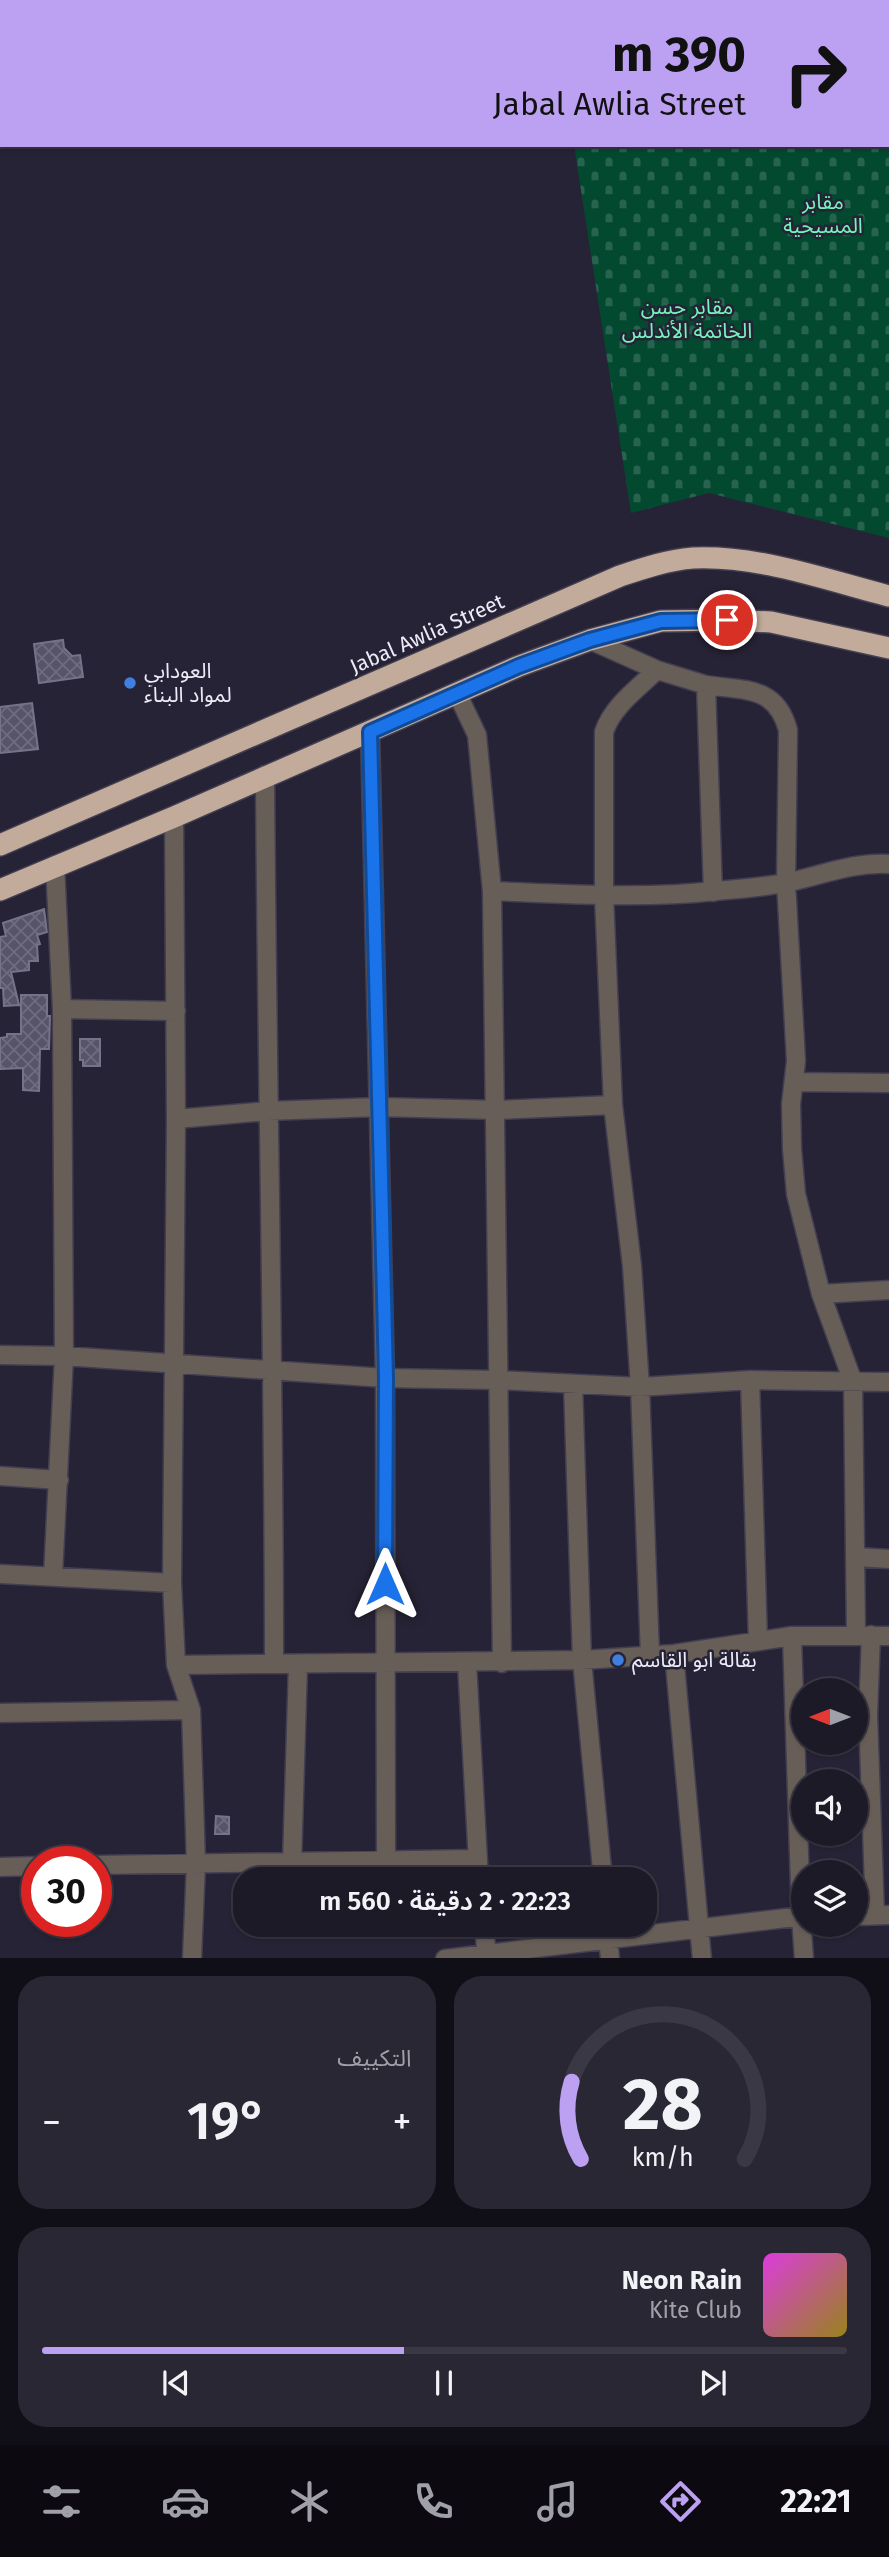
<!DOCTYPE html>
<html lang="ar">
<meta charset="utf-8">
<style>
:root{--surface:#1d1a28;--page:#2a2734;--text:#f1f3f6;--muted:#a0a1a8;--line:#3b3845;--accent:#bca0f2}
body{margin:0;font-family:"Fira Sans","Noto Sans Arabic",sans-serif;background:var(--page);color:var(--text);direction:rtl;height:100vh;display:flex;flex-direction:column;font-size:26px;white-space:nowrap}
*{box-sizing:border-box;margin:0}
p{font-size:23px;color:var(--muted)}
.icon{flex:none;width:38px;height:38px;fill:none;stroke:currentColor;stroke-width:2;stroke-linecap:round;stroke-linejoin:round}
.map{position:relative;height:1958px;overflow:hidden;direction:ltr}
.panel{display:flex;flex-direction:column;gap:18px;padding:18px;background:#100e16;flex:1}
.panel>*{flex:none}
.hud{position:absolute;left:0px;top:0px;width:889px;height:147px;box-shadow:0 2px 5px #0004,0 0 0 2px var(--line);direction:rtl;background:#bca0f2;color:#111;overflow:hidden}
.needle{width:46px;rotate:270deg}
.buttons{position:absolute;left:791px;top:1678px;display:grid;gap:14px}
.buttons a{display:grid;place-items:center;width:77px;height:77px;border-radius:50%;background:var(--surface);box-shadow:0 2px 5px #0004,0 0 0 2px var(--line);font-size:35px}
.speed{position:absolute;left:21px;top:1846px;display:flex;gap:14px;font-size:35px;font-weight:700;text-align:center}
.speed>*{display:grid;place-content:center;width:91px;height:91px;border-radius:50%;background:var(--surface);box-shadow:0 2px 5px #0004,0 0 0 2px var(--line);line-height:1}
.speed .limit{border:10px solid #d22;background:#fff;color:#111}
.pin{position:absolute;display:grid;place-items:center;width:60px;height:60px;color:#fff;margin:-30px;border:4px solid #fff;border-radius:50%;box-shadow:0 2px 7px #0007}
.me{position:absolute;width:77px;margin:-38px;rotate:0deg;stroke-linejoin:round;filter:drop-shadow(0 0 5px #0008)}
.turn{display:flex;align-items:center;gap:24px;height:147px;padding:0 28px;font-size:32px}
.turn .icon{width:91px;height:91px;stroke-width:2.5}
.turn b{display:block;font-size:49px;line-height:60px}
.big{font-size:52px;font-weight:600;line-height:1.1}
.panel .widget{flex:1;display:flex;flex-direction:column;justify-content:center;gap:10px;min-width:0;padding:0 24px;border-radius:28px;background:var(--page)}
.panel .dial{align-items:center;gap:0}
.dial svg{height:182px;overflow:visible;fill:none;stroke:var(--line);stroke-width:7;stroke-linecap:round;text-anchor:middle}
.dial text{fill:var(--text);stroke:none}
.song{display:flex;align-items:center;gap:21px}
.cover{width:84px;height:84px;border-radius:10px;background:linear-gradient(135deg,hsl(300 70% 55%),hsl(50 70% 35%))}
.played{height:7px;border-radius:4px;background:linear-gradient(90deg,var(--accent) 45%,var(--line) 45%)}
.keys{display:flex;justify-content:space-around;direction:ltr}
.heat{display:flex;justify-content:space-between;align-items:center;font-size:38px;direction:ltr}
.panel .tiles{flex:1;display:grid;gap:18px;grid-template-columns:1fr 1fr}
.widget:last-child{grid-column:span 2}
.trip{position:absolute;left:233px;top:1867px;width:424px;height:70px;border-radius:28px;background:var(--surface);box-shadow:0 2px 5px #0004,0 0 0 2px var(--line);font-weight:600;line-height:70px;text-align:center;direction:rtl}
.tab-bar{display:flex;height:112px;justify-content:space-around;align-items:center;background:#0c0a10;color:var(--muted)}
.tab-bar .icon{width:49px;height:49px}
.tab-bar .on{color:var(--accent)}
.tab-bar b{font-size:32px;color:var(--text)}
.map>svg:first-child{display:block}
.cemetery{fill:url(#cemetery-stones)}
.building{fill:url(#building-cross-hatch);stroke:#777289;stroke-width:2}
.lines{fill:none;stroke-linecap:round;stroke-linejoin:round}
.minor-casing{stroke:#433f51;stroke-width:21}
.highway-casing{stroke:#433f51;stroke-width:24}
.minor{stroke:#675e57;stroke-width:18}
.highway{stroke:#c2ab9a;stroke-width:21}
.route-casing{stroke:#114b97;stroke-width:18}
.route{stroke:#1a73e8;stroke-width:12}
.shop-dot{fill:#3f7fe0;stroke:#272336;stroke-width:2.5}
.labels{text-anchor:middle;dominant-baseline:central;stroke-width:5;stroke-linejoin:round;paint-order:stroke}
.park-label{font-size:21px;fill:#74f5bb;stroke:#272336}
.street-label{font-size:21px;fill:#edebf8;stroke:#272336}
.poi-label{font-size:21px;fill:#edebf8;stroke:#272336;text-anchor:start}
</style>
<div class="map">
<svg width="889" height="1959" viewBox="0 0 889 1959">
<defs>
<pattern id="cemetery-stones" width="16" height="16" patternUnits="userSpaceOnUse" patternTransform="scale(1.75)"><rect width="16" height="16" fill="#024930"/><path d="M2 7V4a2 2 0 0 1 4 0v3zM10 15v-3a2 2 0 0 1 4 0v3z" fill="#27634f"/></pattern>
<pattern id="building-cross-hatch" width="8" height="8" patternUnits="userSpaceOnUse" patternTransform="scale(1.75)"><rect width="8" height="8" fill="#575368"/><path d="M0 0l8 8M0 8l8-8" fill="none" stroke="#6f6c7e"/></pattern>
</defs>
<rect width="100%" height="100%" fill="#272336"/>
<path class="cemetery" d="M551,0H889V538L709,493L631,513L574,145H887V2Z"/>
<path class="building" d="M63,640L64,648L72,656L80,655L83,677L39,683L34,644Z
M32,703L38,749L0,753V707Z
M44,909L47,932L37,935L40,944L37,945L38,961H29V970L11,972L19,1005L4,1006L3,988H0V937L6,936L3,923Z
M21,995H47V1016H50L49,1049H40L39,1091L23,1090V1068L0,1069V1038L7,1037V1034H21Z
M80,1039H100V1066H83V1060H80Z
M216,1816L229,1817V1834H215Z"/>
<g class="lines">
<g class="minor-casing">
<path id="minor" d="M590,640L657,670L706,685L713,892
M706,685C744,691 776,685 788,730L786,882L796,1061L791,1104L792,1149L796,1194L821,1294L853,1382L856,1635
M457,693L477,735L492,891L502,1663
M370,732L385,1378L386,1862
M265,775C267,1071 274,1368 274,1664
M174,817L176,1119L172,1583L176,1665L191,1710L196,1863L192,1959
M492,891C566,894 642,899 716,891C739,889 762,887 785,883C820,876 852,862 889,864
M62,1009L176,1011
M794,1082L889,1083
M176,1119L267,1111L379,1107L497,1110L613,1105
M821,1294L889,1290
M0,1355L64,1356L385,1378L497,1380L640,1387L750,1380L889,1382
M750,1380L758,1641
M573,1384L582,1660L603,1880
M0,1476L59,1480
M857,1557L889,1559
M0,1574L172,1583
M53,1576L64,1356L62,1009L55,865
M871,1635L868,1715L875,1915
M792,1636L801,1916L804,1959
M674,1654L702,1959
M650,1655L640,1387L632,1266L613,1105L604,896V732C612,707 638,688 657,670
M467,1663L479,1880
M176,1665L582,1660L674,1654L792,1636H889
M0,1713L191,1710
M292,1863L298,1664
M96,1865L477,1859
M0,1867L37,1866
M856,1916L889,1915
M484,1925L487,1959
M607,1925L610,1959
M445,1959L803,1916"/>
</g>
<g class="highway-casing">
<path id="highway" d="M0,845L620,576C644,568 668,560 693,558C759,555 826,580 889,596
M0,890L174,817L519,666L590,640L661,621L727,620L771,622L889,648"/>
</g>
<use href="#minor" class="minor"/>
<use href="#highway" class="highway"/>
</g>
<g class="lines">
<g class="route-casing">
<path id="route" d="M385,1584L386,1378L370,732L519,666L590,640L661,621L727,620"/>
</g>
<use href="#route" class="route"/>
</g>
<g class="shop-dot">
<circle cx="130" cy="683" r="7"/>
<circle cx="618" cy="1660" r="7"/>
</g>
<g class="labels">
<g class="park-label">
<text x="823" y="202">مقابر<tspan x="823" dy="24">المسيحية</tspan></text>
<text x="687" y="307">مقابر حسن<tspan x="687" dy="24">الخاتمة الأندلس</tspan></text>
</g>
<g class="street-label">
<text transform="translate(427 634) rotate(-24)">Jabal Awlia Street</text>
</g>
<g class="poi-label">
<text x="144" y="671">العودابي<tspan x="144" dy="24">لمواد البناء</tspan></text>
<text x="632" y="1660">بقالة ابو القاسم</text>
</g>
</g>
</svg>
<div class="buttons">
<a><svg class="needle" viewBox="-14 -14 28 28"><path d="M0-13l5 13h-10z" fill="#e53935"/><path d="M0 13l5-13h-10z" fill="#a0a1a8"/></svg></a>
<a><svg class="icon" aria-label="sound" viewBox="0 0 24 24"><path d="M4 9h4l5-4v14l-5-4H4zM17 9q2 3 0 6"/></svg></a>
<a><svg class="icon" aria-label="layers" viewBox="0 0 24 24"><path d="M12 4l9 5-9 5-9-5zM3 14l9 5 9-5"/></svg></a>
</div>
<div class="speed"><div class="limit">30</div></div>
<div class="pin" style="left:727px;top:620px;background:#d93025"><svg class="icon" aria-label="arrive" viewBox="0 0 24 24"><path d="M6 21V4h12l-3 4 3 4H6"/></svg></div>
<svg class="me" style="left:385px;top:1584px" viewBox="-20 -20 40 40"><path d="M0-17L14 15 0 8-14 15z" fill="#1a73e8" stroke="#fff" stroke-width="4"/></svg>
<div class="trip">22:23 · 2 دقيقة · 560 m</div>
<div class="hud">
<div class="turn"><svg class="icon" aria-label="right" viewBox="0 0 24 24"><path d="M7 20v-9h11M14 6l5 5-5 5"/></svg><div><b>390 m</b>Jabal Awlia Street</div></div>
</div>
</div>
<section class="panel">
<div class="tiles">
<div class="widget dial"><svg viewBox="0 0 100 80">
<path d="M14 69A42 42 0 1 1 86 69"/>
<path d="M14 69A42 42 0 0 1 10 35" stroke="#bca0f2"/>
<text x="50" y="56" font-size="32" font-weight="700">28</text>
<text x="50" y="72" font-size="11">km/h</text>
</svg></div>
<div class="widget"><p>التكييف</p>
<div class="heat"><a>−</a><b class="big">19°</b><a>+</a></div>
</div>
<div class="widget">
<div class="song"><i class="cover"></i><div><b>Neon Rain</b><p>Kite Club</p></div></div>
<div class="played"></div>
<div class="keys"><svg class="icon" aria-label="previous" viewBox="0 0 24 24"><path d="M18 5L8 12l10 7zM5 5v14"/></svg><svg class="icon" aria-label="pause" viewBox="0 0 24 24"><path d="M8 5v14M16 5v14"/></svg><svg class="icon" aria-label="next" viewBox="0 0 24 24"><path d="M6 5l10 7-10 7zM19 5v14"/></svg></div>
</div>
</div>
</section>
<nav class="tab-bar">
<b>22:21</b>
<svg class="icon on" aria-label="directions" viewBox="0 0 24 24"><path d="M12 3l9 9-9 9-9-9zM9 14v-3h6M13 9l2 2-2 2"/></svg>
<svg class="icon" aria-label="music" viewBox="0 0 24 24"><path d="M9 18V5l10-2v13"/><circle cx="6" cy="18" r="3"/><circle cx="16" cy="16" r="3"/></svg>
<svg class="icon" aria-label="phone" viewBox="0 0 24 24"><path d="M5 4h4l2 5-3 2q2 4 5 5l2-3 5 2v4C11 20 4 13 5 4z"/></svg>
<svg class="icon" aria-label="climate" viewBox="0 0 24 24"><path d="M12 3v18M4 7l16 10M4 17L20 7"/></svg>
<svg class="icon" aria-label="car" viewBox="0 0 24 24"><path d="M5 17H2v-5l4-1 3-4h7l3 4 3 1v5h-3M9 17h6M6 11h13"/><circle cx="7" cy="17" r="2"/><circle cx="17" cy="17" r="2"/></svg>
<svg class="icon" aria-label="filters" viewBox="0 0 24 24"><path d="M4 7h16M4 17h16"/><circle cx="9" cy="7" r="2"/><circle cx="15" cy="17" r="2"/></svg>
</nav>
